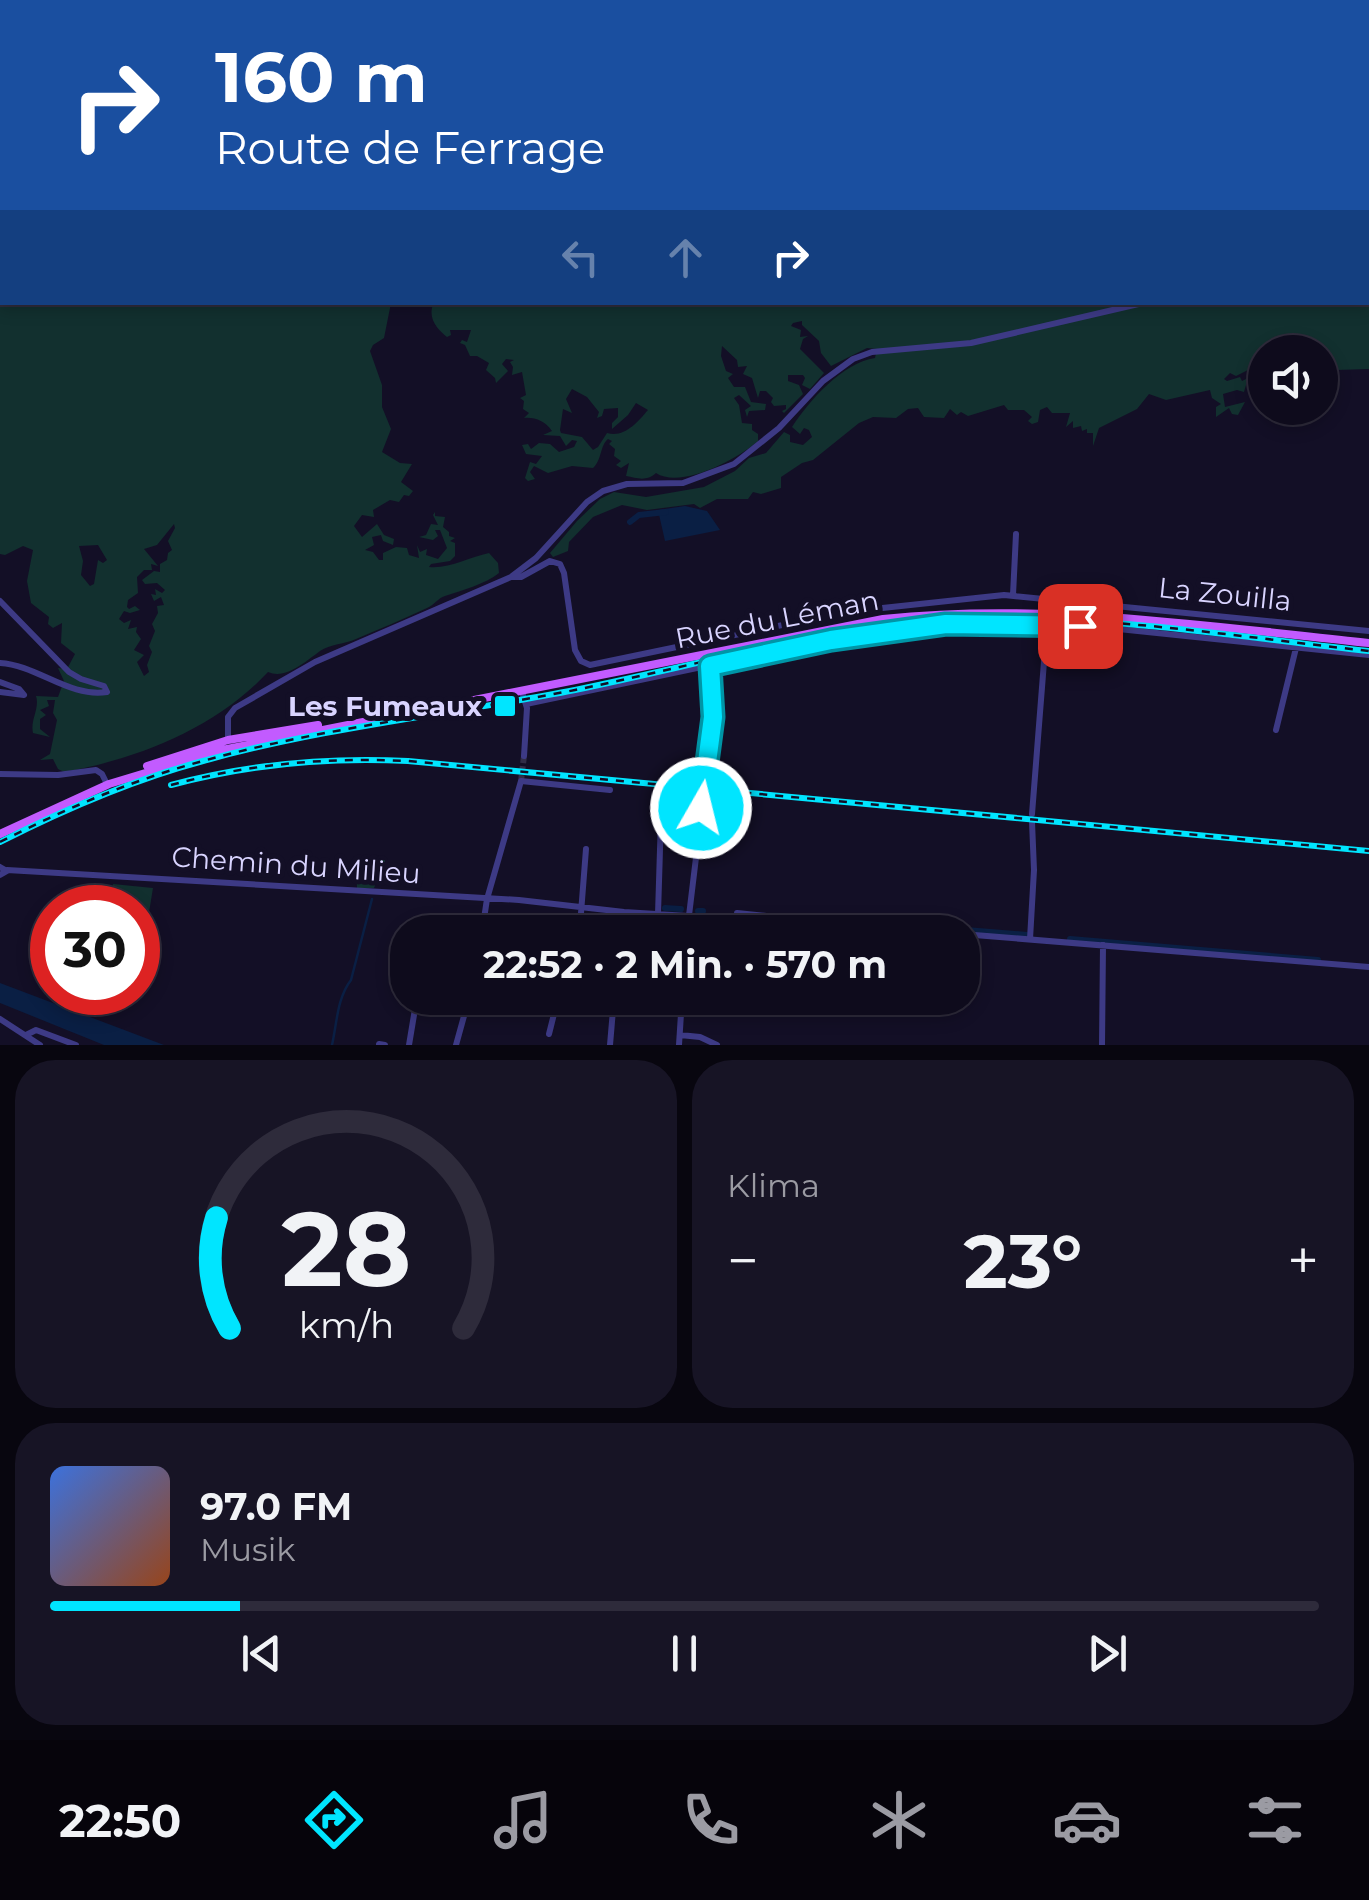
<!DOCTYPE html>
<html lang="de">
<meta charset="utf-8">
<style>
:root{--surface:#0e0b1c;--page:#171425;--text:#f1f3f6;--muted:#9b9ba3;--line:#2e2b3b;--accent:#00e5ff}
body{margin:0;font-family:Montserrat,sans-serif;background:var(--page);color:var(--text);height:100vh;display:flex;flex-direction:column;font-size:38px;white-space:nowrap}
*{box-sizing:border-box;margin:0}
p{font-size:32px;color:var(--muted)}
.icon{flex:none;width:55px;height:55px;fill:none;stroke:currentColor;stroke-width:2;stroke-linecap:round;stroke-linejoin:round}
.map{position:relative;height:1045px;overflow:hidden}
.drawer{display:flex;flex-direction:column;gap:15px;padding:15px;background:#08060f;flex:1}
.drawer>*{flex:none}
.banner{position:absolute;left:0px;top:0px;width:1370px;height:305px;box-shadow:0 5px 15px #0003,0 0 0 2px var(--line);background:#1a4fa0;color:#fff;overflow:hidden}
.tools{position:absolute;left:1248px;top:335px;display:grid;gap:20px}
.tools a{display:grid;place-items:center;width:90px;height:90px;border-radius:50%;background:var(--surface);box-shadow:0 5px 15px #0003,0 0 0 2px var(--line);font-size:50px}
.speed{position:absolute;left:30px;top:885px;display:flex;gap:20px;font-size:50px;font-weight:700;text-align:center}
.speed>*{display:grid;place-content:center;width:130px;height:130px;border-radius:50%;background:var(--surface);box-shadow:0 5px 15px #0003,0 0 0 2px var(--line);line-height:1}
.speed .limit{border:15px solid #d22;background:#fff;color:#111}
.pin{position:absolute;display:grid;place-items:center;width:85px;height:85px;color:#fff;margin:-42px;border-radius:20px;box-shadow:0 5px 15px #0006}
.me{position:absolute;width:110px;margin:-55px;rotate:8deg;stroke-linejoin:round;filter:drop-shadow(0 0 8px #0008)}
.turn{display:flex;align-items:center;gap:35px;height:210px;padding:0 50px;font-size:45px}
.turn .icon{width:130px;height:130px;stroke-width:2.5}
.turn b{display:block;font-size:70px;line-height:85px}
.lanes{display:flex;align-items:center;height:95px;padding:0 50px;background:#0003;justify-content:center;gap:50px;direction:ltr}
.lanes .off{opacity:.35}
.big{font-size:75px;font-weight:700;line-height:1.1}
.drawer .widget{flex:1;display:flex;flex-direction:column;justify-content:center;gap:15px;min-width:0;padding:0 35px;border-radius:40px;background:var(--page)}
.drawer .dial{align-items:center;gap:0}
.dial svg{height:260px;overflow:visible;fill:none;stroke:var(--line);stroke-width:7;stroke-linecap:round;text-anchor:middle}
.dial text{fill:var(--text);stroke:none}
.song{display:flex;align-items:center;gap:30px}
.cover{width:120px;height:120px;border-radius:15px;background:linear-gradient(135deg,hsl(220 70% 55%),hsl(20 70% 35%))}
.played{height:10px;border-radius:5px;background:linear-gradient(90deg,var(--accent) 15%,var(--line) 15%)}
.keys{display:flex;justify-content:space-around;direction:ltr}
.heat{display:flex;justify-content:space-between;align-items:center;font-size:55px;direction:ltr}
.drawer .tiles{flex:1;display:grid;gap:15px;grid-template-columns:1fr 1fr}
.widget:last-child{grid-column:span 2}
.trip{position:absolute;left:390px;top:915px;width:590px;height:100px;border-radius:40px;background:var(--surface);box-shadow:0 5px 15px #0003,0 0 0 2px var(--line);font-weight:700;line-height:100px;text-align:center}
.tab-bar{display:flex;height:160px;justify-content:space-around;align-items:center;background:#06040b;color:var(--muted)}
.tab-bar .icon{width:70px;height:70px}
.tab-bar .on{color:var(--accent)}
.tab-bar b{font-size:45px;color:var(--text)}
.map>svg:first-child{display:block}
.green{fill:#12302f;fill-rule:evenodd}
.water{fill:#0a1f44}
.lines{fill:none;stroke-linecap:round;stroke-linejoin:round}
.stream{stroke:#0a1f44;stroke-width:2.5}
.canal{stroke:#0a1f44;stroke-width:6}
.minor-tunnel{stroke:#312d47;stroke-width:6;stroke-dasharray:6 3;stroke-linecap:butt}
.minor{stroke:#3d3a85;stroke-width:6}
.major{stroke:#c25bff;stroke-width:8}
.rail-casing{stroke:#00e5ff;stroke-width:6}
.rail{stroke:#130f26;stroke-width:2.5;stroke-dasharray:8;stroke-linecap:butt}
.route-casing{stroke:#0095a6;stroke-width:25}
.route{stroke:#00e5ff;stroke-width:18}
.poi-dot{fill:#00e5ff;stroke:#130f26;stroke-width:4}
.labels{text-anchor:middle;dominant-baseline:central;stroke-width:10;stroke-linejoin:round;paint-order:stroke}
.street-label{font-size:28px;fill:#d9d4ff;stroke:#130f26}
.poi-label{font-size:28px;font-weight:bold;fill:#d9d4ff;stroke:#130f26;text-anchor:end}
</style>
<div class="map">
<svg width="1369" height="1045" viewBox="0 0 1369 1045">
<rect width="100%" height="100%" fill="#130f26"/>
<path class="green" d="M0,0H788L2,2V302L391,303L384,338L373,345L370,351L382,385V407L391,429L382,452L400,463L412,464L401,482L413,491L409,496L404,495L399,502L390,500L373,510L374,517L362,515L354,526L362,537L377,524L384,535L394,539L393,545L383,541L381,535L372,537L374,545L365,550L373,552L379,560H383V553L396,547L407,548L409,555L419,558L417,545L420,552L427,549L426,555L438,559L447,548L440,530H435L438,536L433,540L419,537L426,535L431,524L438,525L433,515L435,512V516L445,517L443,527L449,532V536L455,538L450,541L455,543V556L450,561L431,564L429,567C449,569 470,557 489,553L498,563L499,573C485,584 463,590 445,596C438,598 434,605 427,608C404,619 379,629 356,639C345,644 330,644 320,651C306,661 286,680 268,672C216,728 138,759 64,772L58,769L53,759L40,760L50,754L57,720L53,713L55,700H47L49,706L40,710L46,715L40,719V729L50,737L33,733C30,720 40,708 36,696L58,697L64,681L58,668L67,669L75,654L61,643L62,623L53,628L48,624L49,617L31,603L27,581L33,550L23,546L5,555L0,554ZM174,524L175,528L168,541L172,550L168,553L167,560L160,564V572L154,571L142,580L145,584L157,583L165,590L162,593L155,589L156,595L151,594L154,601L161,597L164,605L157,606L158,613L152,624L155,631L149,646L152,652L147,665L149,672L144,676L137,662L144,655L134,650L141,639L136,632L137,627L128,629L131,620L124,623L119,619L124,611L130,613L140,610L135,606L129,609L127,607L128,600L138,593L137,577L144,570H152L151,564L158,566L144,549L157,545ZM98,545L107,560L103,563L98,560L94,584L90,586L81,575L83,561L79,546Z
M1148,0H1369V369L1336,370L1320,365V352H1265V361L1257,360L1248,370L1236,376L1230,373L1224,379L1227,381L1240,377L1242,381L1248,378L1244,392L1237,390L1223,394L1225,407L1245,402L1238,415L1232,414L1229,408L1216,417V407L1221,404L1212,398L1210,390L1166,400L1149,394L1137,409L1099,428L1093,446V433H1087V429L1082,431L1081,426L1073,428V421L1066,427L1070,413H1052L1047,407L1040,410L1038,422L1032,424L1028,421L1032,417L1024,410H1008L1004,405L968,416L961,412L957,415L950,409L944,418L924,417L918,408L908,409L896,418L873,417L859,423L813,460L802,463L781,477V488L761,494L753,492L748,499H717L700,508L694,504L647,510L622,505L593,517L569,542L568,551L553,557L550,553L577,521L600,499L614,492L646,497L704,487L735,471L749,458L766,453L784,432L790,435V442L803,445L812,437L809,430L804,428L800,434L792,427C809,401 842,363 875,358L877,349L867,348L831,366L821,353L819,341L802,325V321L793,323L791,326L801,330L800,337L808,336L803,339L800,349L824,373L810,389L802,385L805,378L803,375H788V381L799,385L803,394L784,413L782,411L786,409V405L774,406L771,402L773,398L766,391H760L758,398L752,378L743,374L747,366L738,367L737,360L722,346L721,356L726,371L733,374L728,378L734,387H745L751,402L766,404L765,410L749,411L747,417L745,410L751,406L739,395L734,398L739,405L742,423L752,424V430L758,434V441C735,461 680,489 656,473C646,482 637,478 626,476L629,463L621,468L616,465L621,461L614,456L615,449L609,444L612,441L608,439C600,445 602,460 593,468L572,466L548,473L534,466L530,472L535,479L528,481L525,478L530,462L536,464L542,456L526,454L522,445L528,444L531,449L539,443L550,444L559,452L574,447L577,441L572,440L566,446L560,436L543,435L552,431C545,421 535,417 524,418L529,413L523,409L524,401L520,398L526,395L522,372L512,375L513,367L510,362L514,360L506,359L502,364L508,371L496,383L495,378L486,370L489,363L477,356H470L465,345L460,343L462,340L467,342L471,330H450L451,335L447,337C439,330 426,319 434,302H1368V2ZM572,389L587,397L599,412L597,418L602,416L604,409L618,408V417L612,423V429L628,415L636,403L648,410C637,423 624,438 607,433L598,447L593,450L582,437L561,433L560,430L563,409L572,413L566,399Z
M386,860L374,888H357L356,861Z
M113,884L153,888L144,943L138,942V908L109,907Z"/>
<path class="water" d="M685,506L707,511L720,530L665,541L658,510Z
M0,983L164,1045H104L0,1003Z"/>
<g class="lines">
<path class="stream" d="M332,1045C337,1023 337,998 351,980L372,899"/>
<path class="canal" d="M630,522L639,515L666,512
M665,908L681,909
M698,911H703
M783,918L910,926
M916,926L1027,935
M1070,939L1318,960"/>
<path class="minor-tunnel" d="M521,781L524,756"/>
<path class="minor" d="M1368,208H1369
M512,577H521L550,561L560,564L564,573L575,650L581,661L590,665L845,612L1004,595L1369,631
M1013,595L1016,534
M0,601L69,672L81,679L104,686L107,692C69,698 37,665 0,663
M0,682L19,689L24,695L0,692
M522,692L527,708L524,756
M526,704L831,640L946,624L1080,625L1369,655
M1276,730L1296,648
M228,740V717L235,708L315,662L511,577L536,558L587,502L603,491L627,484L683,483L734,464L779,428L823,381L853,359L872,352L971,343L1147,302
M0,774L58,775L96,770L102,774L107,784
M1032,814L1047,624
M0,867L7,871L0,875
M7,870L519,900L624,912L945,932
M737,913L776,917
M658,914L661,817
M482,932L487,899L521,781L610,790
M576,932L581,913L586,849
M622,932L624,912
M687,932L713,717L710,666
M962,934L1369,967
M1030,939L1034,870L1032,822
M0,1019L40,1045
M549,1034L558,998
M26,1035L36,1030L76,1045
M680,1035L700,1037L717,1045
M379,1044L385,1045
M409,1045L415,1009
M456,1045L469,998
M610,1045L614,998
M679,1045L682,998
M1102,1045L1103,945"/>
<path class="major" d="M0,247L2,252
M0,284L2,285
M147,766L228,740L318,725
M0,834L109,784L222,750L883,619C1046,602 1207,626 1369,643"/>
<g class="rail-casing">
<path id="rail" d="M171,785C249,764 327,757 408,761L1369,851
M0,842C65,809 132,780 203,761C325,727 452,714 575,690C708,663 841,623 977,619C1107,615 1239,637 1369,651"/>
</g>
<use href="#rail" class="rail"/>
</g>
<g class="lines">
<g class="route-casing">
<path id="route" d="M701,808L713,717L710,666L831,640L946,624L1080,626"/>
</g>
<use href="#route" class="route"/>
</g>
<rect class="poi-dot" x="493" y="694" width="24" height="24" rx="5"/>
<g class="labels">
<g class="street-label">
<text transform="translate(1225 594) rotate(6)">La Zouilla</text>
<text transform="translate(777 619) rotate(-11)">Rue du Léman</text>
<text transform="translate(296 865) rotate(4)">Chemin du Milieu</text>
</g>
<g class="poi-label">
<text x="482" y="706">Les Fumeaux</text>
</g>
</g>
</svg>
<div class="tools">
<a><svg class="icon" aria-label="sound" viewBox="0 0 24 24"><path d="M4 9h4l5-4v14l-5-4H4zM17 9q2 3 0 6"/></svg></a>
</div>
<div class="speed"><div class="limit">30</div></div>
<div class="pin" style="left:1080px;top:626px;background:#d93025"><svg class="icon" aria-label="arrive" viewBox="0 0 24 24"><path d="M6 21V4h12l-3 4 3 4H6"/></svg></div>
<svg class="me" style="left:701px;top:808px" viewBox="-20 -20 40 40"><circle r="17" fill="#00e5ff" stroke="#fff" stroke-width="3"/><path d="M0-11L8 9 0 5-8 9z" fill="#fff"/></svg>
<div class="trip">22:52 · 2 Min. · 570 m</div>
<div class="banner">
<div class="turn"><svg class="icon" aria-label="right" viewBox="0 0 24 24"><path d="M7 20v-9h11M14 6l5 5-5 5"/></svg><div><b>160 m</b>Route de Ferrage</div></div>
<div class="lanes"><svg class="icon off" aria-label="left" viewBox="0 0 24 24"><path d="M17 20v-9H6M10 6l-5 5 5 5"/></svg><svg class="icon off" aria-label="ahead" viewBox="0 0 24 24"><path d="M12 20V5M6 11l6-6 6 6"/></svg><svg class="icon" aria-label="right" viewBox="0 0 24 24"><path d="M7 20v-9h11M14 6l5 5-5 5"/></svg></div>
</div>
</div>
<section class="drawer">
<div class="tiles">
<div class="widget dial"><svg viewBox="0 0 100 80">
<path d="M14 69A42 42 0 1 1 86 69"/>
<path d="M14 69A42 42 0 0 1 10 35" stroke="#00e5ff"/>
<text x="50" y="56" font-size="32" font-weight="700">28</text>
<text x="50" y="72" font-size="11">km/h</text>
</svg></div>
<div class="widget"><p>Klima</p>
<div class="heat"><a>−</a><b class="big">23°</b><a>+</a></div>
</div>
<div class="widget">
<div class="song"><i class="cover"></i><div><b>97.0 FM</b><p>Musik</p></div></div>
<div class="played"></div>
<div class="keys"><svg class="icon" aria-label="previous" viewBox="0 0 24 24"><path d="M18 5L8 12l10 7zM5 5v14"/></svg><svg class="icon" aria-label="pause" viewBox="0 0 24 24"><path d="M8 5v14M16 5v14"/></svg><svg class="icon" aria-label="next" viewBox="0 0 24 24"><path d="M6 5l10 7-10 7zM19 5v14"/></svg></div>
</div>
</div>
</section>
<nav class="tab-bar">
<b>22:50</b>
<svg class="icon on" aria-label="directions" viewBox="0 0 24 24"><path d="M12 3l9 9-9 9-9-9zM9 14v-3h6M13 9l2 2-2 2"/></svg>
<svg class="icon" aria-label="music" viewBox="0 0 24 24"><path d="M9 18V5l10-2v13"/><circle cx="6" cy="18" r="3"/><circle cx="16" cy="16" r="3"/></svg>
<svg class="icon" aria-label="phone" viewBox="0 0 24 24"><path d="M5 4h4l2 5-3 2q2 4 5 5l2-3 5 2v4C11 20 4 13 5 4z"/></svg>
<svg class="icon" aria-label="climate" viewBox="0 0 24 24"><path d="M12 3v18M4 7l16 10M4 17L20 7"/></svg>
<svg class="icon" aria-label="car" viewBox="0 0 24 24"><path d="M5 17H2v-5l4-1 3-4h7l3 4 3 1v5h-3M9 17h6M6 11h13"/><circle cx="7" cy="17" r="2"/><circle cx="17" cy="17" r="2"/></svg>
<svg class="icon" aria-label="filters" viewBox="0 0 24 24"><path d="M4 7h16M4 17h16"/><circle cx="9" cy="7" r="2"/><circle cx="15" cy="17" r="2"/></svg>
</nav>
